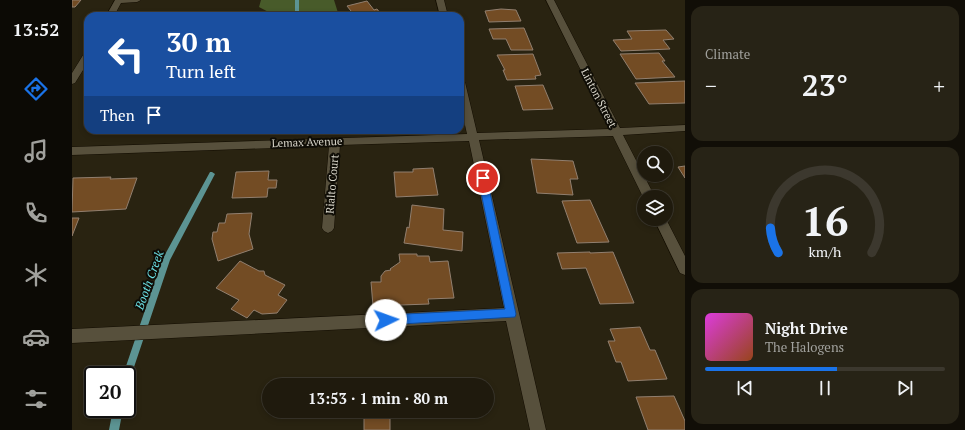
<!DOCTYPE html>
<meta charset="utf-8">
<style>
:root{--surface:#1f1a0d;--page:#272316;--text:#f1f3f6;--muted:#a1a19d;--line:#3c382e;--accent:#1a73e8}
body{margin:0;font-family:"PT Serif",serif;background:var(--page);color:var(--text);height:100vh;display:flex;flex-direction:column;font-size:15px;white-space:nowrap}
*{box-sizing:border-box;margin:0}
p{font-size:13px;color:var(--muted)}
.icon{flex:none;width:22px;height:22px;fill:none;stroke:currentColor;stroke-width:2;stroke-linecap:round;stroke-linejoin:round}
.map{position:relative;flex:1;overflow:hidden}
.panel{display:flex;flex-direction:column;gap:6px;padding:6px;background:#110e07;width:280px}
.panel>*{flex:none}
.banner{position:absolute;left:12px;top:12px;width:380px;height:122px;border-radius:12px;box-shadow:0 2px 6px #0003,0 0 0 1px var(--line);background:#1a4fa0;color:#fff;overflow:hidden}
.controls{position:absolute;left:565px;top:146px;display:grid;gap:8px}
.controls a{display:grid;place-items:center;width:36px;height:36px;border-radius:50%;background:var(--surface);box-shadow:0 2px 6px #0003,0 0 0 1px var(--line);font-size:20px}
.speed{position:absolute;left:12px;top:366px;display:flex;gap:8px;font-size:20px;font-weight:700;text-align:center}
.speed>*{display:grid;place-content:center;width:52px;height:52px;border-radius:50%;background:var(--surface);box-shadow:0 2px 6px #0003,0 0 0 1px var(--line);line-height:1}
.speed .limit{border:2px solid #111;border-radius:6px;background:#fff;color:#111}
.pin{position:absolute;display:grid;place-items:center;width:34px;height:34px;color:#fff;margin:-17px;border:2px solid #fff;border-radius:50%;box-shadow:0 1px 4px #0007}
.me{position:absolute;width:44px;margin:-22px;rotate:87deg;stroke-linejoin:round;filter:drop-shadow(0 0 3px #0008)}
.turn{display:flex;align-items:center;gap:14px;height:84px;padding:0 16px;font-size:18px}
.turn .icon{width:52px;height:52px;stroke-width:2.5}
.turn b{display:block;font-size:28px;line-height:34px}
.then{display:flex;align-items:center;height:38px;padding:0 16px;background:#0003;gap:8px;font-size:15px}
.big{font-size:30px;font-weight:700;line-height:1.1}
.panel .widget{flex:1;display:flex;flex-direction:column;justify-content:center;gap:6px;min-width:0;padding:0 14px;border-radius:12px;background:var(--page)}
.panel .dial{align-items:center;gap:0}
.dial svg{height:104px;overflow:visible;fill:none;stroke:var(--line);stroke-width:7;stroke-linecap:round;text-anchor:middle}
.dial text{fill:var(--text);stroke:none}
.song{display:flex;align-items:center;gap:12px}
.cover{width:48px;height:48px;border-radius:6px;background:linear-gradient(135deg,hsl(300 70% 55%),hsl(20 70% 35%))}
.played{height:4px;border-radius:2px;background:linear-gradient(90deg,var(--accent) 55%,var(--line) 55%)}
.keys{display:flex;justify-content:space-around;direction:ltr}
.heat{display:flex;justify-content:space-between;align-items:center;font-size:22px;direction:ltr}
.trip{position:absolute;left:190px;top:378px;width:232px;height:40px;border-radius:20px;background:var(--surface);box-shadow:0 2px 6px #0003,0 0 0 1px var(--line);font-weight:700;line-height:40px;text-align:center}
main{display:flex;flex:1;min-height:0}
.tabs{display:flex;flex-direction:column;width:72px;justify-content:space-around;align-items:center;background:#0c0a05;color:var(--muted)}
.tabs .icon{width:28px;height:28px}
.tabs .current{color:var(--accent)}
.tabs b{font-size:18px;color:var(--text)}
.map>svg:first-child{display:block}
.forest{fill:#485b2a}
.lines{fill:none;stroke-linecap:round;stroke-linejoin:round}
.stream{fill:#5c9493;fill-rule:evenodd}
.building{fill:#734c24;stroke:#917f6f}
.minor-casing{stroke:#120c00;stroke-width:1}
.minor{fill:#57503c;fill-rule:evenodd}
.route{fill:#1a73e8;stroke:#114b97}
.labels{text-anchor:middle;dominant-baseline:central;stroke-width:4;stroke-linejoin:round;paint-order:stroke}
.street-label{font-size:11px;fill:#dad7cb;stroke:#0f0d06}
.water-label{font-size:12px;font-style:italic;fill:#6be1e6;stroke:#0f0d06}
</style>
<main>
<nav class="tabs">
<b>13:52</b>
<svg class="icon current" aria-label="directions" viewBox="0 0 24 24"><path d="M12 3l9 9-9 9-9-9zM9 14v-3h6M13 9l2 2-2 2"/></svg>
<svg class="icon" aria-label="music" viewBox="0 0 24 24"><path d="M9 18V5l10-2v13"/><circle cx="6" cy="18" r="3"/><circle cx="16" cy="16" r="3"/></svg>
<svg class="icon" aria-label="phone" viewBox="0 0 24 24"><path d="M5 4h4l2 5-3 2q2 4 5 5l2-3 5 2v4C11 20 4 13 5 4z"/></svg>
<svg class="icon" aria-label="climate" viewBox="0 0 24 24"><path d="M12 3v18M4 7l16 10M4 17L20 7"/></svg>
<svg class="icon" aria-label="car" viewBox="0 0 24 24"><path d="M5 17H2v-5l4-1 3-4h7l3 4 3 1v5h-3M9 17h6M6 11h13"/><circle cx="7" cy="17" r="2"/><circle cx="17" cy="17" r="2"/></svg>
<svg class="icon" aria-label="filters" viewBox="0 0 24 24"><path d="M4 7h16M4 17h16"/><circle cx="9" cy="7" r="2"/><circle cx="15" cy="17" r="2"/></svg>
</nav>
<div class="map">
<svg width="613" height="430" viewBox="0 0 613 430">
<rect width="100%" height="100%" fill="#292311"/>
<path class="forest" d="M189,0H262L267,16H204L187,7Z"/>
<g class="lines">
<path class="stream" d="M223,0H227V16H223Z
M138,172H140L143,174L98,260L59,376L58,379L55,380V375H51L90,260Z
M41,409H51L47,430H37Z"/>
</g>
<path class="building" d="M0,0H9L3,7H0Z
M295,1L302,10L305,9L308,13H312L314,16H283L275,6Z
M429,9L444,10L449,21L417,22L413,11Z
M124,12L123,16H77L78,14Z
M452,28L461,50H439L434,39H421L417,29Z
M594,30L602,39L591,40L598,49L549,51L541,40L560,39L555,31Z
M587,53L593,61H590L603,77L564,79L548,54Z
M461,54L469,75L463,76L464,79L435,80L431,70H433L425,55Z
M613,81V103L577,104L563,83Z
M471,85L481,109L451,110L443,86Z
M459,159L501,161L506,179H498L501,195L465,193Z
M613,166V178L606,167Z
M361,168L366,195L324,197L322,172H341V169Z
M197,171L196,180H205L204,188H196L195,197L160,198L164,172Z
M39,177L38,179L65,178L54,209L0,212L1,178Z
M518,200L537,242L505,243L490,201Z
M340,205L372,209L371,230L391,232L390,251L332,243L335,227L337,228Z
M180,213L177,234L181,249L146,261L140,239L141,232H145L147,223H153L155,214Z
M0,218H7L0,236Z
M518,252V253L541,252L562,303L528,304L514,268L490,269L485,253Z
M327,254H345V256H357L358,262L376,261L382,298L356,299L357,304L301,306L299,282H309V276L313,271L319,270L318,269L328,262Z
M168,261L187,271H192L193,275L213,285L206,295L215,300L205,313L190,314L182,310L175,318L159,309L167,300L144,288Z
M568,327L578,350H583L595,379L556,381L549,362H544L536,341H543L538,329Z
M602,396L613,421V430H576L564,397Z
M292,411H318V430H292Z"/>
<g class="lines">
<g class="minor-casing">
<path id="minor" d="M43,0H69L65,2L49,3L42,16H34Z
M364,0H372L376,16H368Z
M474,0H482L548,128L613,125V131L551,135L583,197H572V199L541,136L407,140L474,430H458L434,321L0,343V329L432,308L397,141L268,145L262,228L260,231L256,233L252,231L250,228L257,146L0,155V147L395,134L388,103V79L393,82L405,133L538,129Z
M16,51V62L3,83L0,84V73L13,52Z
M582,219H594L613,256V275L608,273Z"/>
</g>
<use href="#minor" class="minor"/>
</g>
<path class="route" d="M411,175L415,178L444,314L443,317L314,325L310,324L308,320L310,317L314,315L433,309L406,178Z"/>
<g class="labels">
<g class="street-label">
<text transform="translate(527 98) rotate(63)">Linton Street</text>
<text transform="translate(235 142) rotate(-2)">Lemax Avenue</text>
<text transform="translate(260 184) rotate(-85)">Rialto Court</text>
</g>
<g class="water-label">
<text transform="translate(77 280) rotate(-70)">Booth Creek</text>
</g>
</g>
</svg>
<div class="controls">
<a><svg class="icon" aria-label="search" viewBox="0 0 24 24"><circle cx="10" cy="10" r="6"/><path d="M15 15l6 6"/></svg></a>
<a><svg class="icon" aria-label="layers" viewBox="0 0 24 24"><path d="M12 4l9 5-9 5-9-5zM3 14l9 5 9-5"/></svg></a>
</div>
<div class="speed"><div class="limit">20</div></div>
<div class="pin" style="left:411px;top:178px;background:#d93025"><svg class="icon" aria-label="arrive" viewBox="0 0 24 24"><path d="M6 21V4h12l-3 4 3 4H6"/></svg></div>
<svg class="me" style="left:314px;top:320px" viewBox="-20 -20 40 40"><circle r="19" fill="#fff"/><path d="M0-13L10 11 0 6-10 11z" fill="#1a73e8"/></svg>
<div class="trip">13:53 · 1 min · 80 m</div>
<div class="banner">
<div class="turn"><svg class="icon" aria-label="left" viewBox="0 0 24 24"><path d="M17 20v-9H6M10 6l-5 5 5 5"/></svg><div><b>30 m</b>Turn left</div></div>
<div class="then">Then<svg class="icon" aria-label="arrive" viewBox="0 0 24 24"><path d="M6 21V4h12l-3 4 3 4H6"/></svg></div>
</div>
</div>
<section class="panel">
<div class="widget"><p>Climate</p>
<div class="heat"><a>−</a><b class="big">23°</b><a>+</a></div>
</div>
<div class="widget dial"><svg viewBox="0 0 100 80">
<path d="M14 69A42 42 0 1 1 86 69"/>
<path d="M14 69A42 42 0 0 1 8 50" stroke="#1a73e8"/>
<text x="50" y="56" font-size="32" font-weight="700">16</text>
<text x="50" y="72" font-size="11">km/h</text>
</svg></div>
<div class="widget">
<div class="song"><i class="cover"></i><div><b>Night Drive</b><p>The Halogens</p></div></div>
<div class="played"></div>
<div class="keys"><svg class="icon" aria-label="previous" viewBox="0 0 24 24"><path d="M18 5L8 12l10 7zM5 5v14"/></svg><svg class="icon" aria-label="pause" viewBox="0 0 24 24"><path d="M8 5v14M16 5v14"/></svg><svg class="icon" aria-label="next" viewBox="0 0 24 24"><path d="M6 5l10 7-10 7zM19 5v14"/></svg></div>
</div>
</section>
</main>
